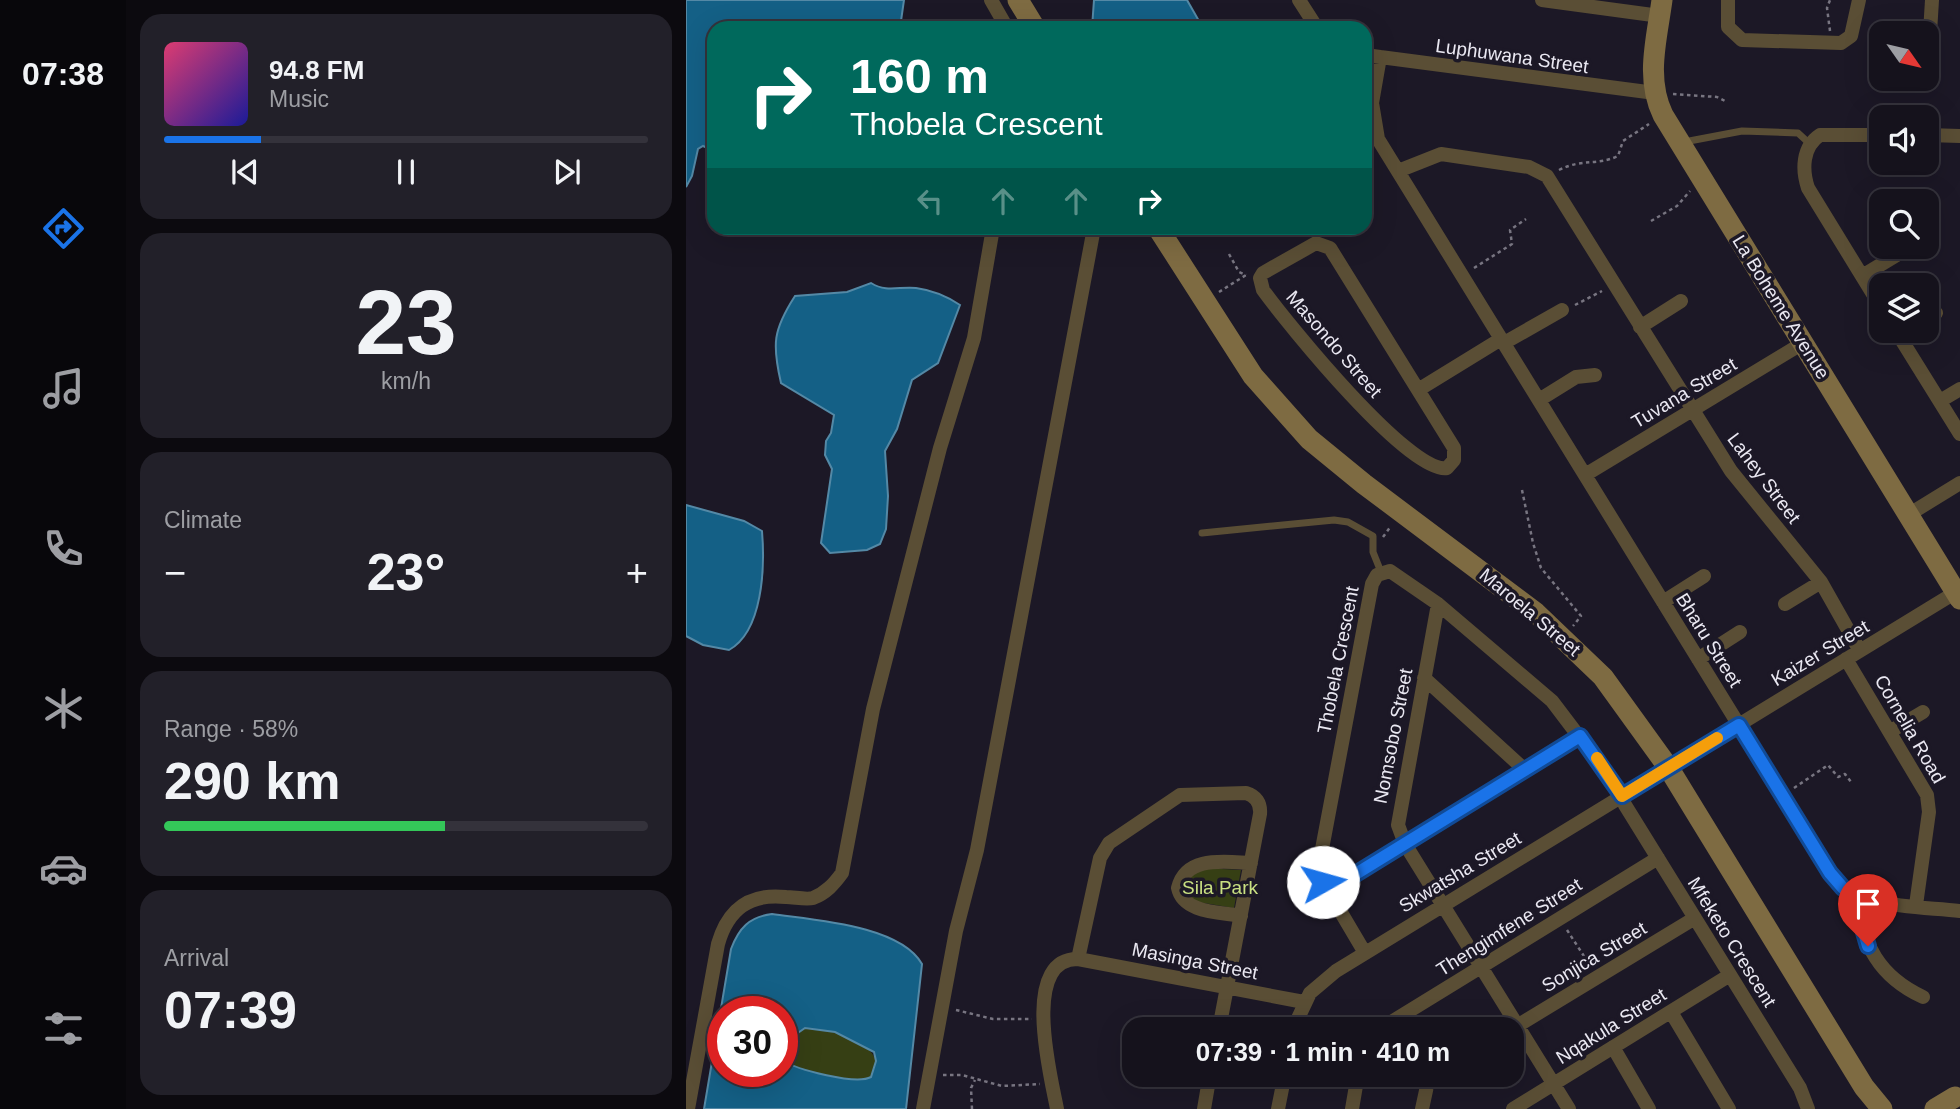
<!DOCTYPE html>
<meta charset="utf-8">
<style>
:root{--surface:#15121c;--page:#222029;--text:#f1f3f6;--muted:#9d9ea3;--line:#34323b;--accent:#1a73e8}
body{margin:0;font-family:Arial,sans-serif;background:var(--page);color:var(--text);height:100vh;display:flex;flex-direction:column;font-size:26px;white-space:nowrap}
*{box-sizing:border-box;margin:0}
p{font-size:23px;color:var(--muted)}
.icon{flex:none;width:38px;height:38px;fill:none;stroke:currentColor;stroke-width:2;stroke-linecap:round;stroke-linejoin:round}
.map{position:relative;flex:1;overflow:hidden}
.sheet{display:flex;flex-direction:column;gap:14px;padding:14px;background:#0c0a0f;width:560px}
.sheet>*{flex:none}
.top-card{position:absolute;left:21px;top:21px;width:665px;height:214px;border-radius:21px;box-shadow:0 7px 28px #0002,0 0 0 2px var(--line);background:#00695c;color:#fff;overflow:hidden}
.needle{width:46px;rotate:124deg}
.fabs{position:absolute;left:1183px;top:21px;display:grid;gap:14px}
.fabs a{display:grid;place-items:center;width:70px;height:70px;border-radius:14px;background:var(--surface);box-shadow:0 7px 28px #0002,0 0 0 2px var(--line);font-size:35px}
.speed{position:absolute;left:21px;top:996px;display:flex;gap:14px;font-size:35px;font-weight:700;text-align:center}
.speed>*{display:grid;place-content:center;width:91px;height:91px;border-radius:50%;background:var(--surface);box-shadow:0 7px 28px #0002,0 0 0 2px var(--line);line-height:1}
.speed .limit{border:10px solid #d22;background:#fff;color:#111}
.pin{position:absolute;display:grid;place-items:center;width:60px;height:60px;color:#fff;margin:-72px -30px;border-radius:50% 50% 50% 0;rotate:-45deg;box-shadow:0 0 7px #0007}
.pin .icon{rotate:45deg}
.me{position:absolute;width:77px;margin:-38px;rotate:83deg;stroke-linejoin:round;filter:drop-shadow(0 0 5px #0008)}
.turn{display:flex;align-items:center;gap:24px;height:147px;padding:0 28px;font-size:32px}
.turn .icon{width:91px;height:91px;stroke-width:2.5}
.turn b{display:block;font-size:49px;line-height:60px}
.lanes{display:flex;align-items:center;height:66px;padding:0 28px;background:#0003;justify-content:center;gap:35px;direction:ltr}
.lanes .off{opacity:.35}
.big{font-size:52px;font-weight:800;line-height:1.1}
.sheet .tile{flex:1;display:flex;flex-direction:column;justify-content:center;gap:10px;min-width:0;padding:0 24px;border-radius:21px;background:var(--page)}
.sheet .dial{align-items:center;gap:0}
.dial b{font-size:91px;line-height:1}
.song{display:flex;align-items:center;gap:21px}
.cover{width:84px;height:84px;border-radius:10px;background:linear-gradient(135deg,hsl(340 70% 55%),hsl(240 70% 35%))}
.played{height:7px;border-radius:4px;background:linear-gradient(90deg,var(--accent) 20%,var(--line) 20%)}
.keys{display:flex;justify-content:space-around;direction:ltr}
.heat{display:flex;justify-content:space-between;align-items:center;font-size:38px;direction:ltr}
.charge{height:10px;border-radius:5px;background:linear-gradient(90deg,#34c759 58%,var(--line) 0)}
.trip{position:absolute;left:436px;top:1017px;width:402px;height:70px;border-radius:21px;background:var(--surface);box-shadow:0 7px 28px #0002,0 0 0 2px var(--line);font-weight:800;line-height:70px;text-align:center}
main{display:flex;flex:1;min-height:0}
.menu{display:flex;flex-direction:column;width:126px;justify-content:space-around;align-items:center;background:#08070b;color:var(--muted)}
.menu .icon{width:49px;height:49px}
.menu .selected{color:var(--accent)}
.menu b{font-size:32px;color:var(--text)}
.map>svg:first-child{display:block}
.green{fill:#363f14}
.water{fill:#146086;stroke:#5489a6;stroke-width:2;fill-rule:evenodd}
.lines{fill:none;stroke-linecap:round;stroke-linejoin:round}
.path{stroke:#787581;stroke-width:2.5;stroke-dasharray:3.5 3.5;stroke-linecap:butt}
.lane{stroke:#5a4e35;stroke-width:7}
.street{stroke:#5a4e35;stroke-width:14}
.secondary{stroke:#7e6b42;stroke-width:21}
.route-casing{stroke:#114b97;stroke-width:18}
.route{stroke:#1a73e8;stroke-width:12}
.slow{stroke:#f59e0b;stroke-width:12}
.labels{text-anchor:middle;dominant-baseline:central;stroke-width:7;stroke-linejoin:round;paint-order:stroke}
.street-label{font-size:19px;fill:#eae8f2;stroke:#1c1826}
.park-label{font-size:19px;fill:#c9e082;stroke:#1c1826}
</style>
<main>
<nav class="menu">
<b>07:38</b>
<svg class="icon selected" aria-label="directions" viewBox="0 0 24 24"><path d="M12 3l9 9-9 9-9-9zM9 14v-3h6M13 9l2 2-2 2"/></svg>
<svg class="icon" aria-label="music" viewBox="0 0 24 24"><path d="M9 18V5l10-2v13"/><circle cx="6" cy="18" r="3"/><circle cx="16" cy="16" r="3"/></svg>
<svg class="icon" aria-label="phone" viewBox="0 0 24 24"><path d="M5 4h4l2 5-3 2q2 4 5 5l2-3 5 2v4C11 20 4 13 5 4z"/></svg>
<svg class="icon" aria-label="climate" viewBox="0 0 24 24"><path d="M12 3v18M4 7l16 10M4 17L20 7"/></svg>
<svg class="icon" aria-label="car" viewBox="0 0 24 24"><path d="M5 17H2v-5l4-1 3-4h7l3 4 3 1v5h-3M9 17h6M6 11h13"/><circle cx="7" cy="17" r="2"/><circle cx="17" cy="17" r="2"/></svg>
<svg class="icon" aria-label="filters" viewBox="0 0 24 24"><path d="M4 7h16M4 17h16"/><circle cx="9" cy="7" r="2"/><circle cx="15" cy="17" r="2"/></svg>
</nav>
<section class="sheet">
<div class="tile">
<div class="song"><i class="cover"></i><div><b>94.8 FM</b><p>Music</p></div></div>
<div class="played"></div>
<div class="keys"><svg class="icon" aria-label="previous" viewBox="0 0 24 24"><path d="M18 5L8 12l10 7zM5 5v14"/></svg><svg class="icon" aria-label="pause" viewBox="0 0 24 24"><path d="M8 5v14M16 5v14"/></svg><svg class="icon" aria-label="next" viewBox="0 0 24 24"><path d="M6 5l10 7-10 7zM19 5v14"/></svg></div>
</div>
<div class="tile dial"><b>23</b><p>km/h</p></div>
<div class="tile"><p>Climate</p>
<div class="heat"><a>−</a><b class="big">23°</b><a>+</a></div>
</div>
<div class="tile"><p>Range · 58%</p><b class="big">290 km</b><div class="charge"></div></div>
<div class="tile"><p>Arrival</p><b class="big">07:39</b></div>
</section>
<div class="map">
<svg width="1274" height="1109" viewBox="0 0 1274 1109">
<rect width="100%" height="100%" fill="#1c1826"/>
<path class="green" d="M517,868L555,870L548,908L506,901L499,894V881Z
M119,1028C139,1028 184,1039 190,1061L185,1077C169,1085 111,1070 96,1060V1044Z"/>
<path class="water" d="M0,0H218L214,28H28V151L17,146L12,149L6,176L0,187Z
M408,0H501L517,28H406Z
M124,228H175C157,236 142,233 124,228Z
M185,283C201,293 214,286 230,288C245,290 262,297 274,305L252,363L226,380L211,429L199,451L202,496L200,529L194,544L181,550L144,553L135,543L146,469L139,455L140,441L145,433L148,415L95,383C86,344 87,330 109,296L161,292Z
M0,505L58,521L76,531C79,567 77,631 43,650L17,645L0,636Z
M86,914C127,920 214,925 236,964L220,1109H18L45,949C53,928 63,917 86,914ZM37,1012H96V1044L119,1028L149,1032L188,1052L190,1061L185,1077C170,1085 111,1070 96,1060V1071H37Z"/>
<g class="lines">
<path class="path" d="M1144,31L1141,8L1144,0
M987,94L1031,97L1039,101
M873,170C897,158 910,166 932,156L937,141L963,124
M965,221L991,206L1004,191
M543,254L553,272L560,275
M788,268L826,244L824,230L840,219
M533,292L560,275
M889,305L916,291
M836,490L847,543L855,568L895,616L887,626
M697,537L705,526
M1108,788L1142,765L1152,777L1159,774L1165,782
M881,930L905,967
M270,1010L307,1019H346
M257,1075H276L316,1086L354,1084
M286,1109L285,1088L289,1080"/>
<path class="lane" d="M998,142L1056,131L1112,133L1124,144
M516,533L648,520L662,522L687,536V552L695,572"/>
<path class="street" d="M305,0L321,28
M613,0L631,28
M856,0L974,16
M1042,0V27L1056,40L1155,43L1165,36L1173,0
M679,55L969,93
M694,57L686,103L692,139L1144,873C1172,910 1232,906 1274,911
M1242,65L1246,0
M1195,135H1134C1116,147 1116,170 1122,188L1195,307
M1241,135L1274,136
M712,171L755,154L843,167L861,176L1045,471L1135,582L1174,651
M630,243L644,248L768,448V460L761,468C724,475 601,323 577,290L574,278L577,273Z
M1176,276L1224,247
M1241,319L1250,313
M954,327L995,301
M1210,331L1274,434
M818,343L876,310
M732,390L815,339
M853,400L890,377L909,375
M1254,401L1274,389
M899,475L1117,343
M1222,515L1274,483
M977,602L1018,576
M752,604L712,825L719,844L883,1109
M1099,604L1135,582
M1012,659L1054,632
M1160,659L1241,795L1243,812L1230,905
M738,678L839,770
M1205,731L1237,712
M643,891L894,736
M1177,898C1171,943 1196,978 1237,997
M555,916C534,912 497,913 492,888C500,855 539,862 565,863
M679,953L637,882L633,865L686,584L691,575L704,571L752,604L866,701L932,788L939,805L1114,1088L1122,1109
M392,959L414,858L423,843L494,795L560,793C570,796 575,803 574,814L533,1029
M985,1012L1043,1109
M607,1029L624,993L650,971L1262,597L1274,594
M694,1029L972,858
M826,1029L1009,918
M927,1047L963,1109
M2,1109L32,944C42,909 64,893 100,897C108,897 120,900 127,898C140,893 148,884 156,873L187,709L254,448L288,338L307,228
M237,1109L270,931L291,850L408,228
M371,1109C365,1077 334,958 392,959L618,1002
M518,1109L524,1074
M592,1109L599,1074
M666,1109L672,1074
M736,1109L741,1086L751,1074
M827,1109L1044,975"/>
<path class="secondary" d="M332,0L349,28
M976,0C971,38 959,78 977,115L1274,599
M472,228L567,376L623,439L678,484L850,613L917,677L982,767L1178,1087L1196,1109
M1249,1109L1269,1097"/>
</g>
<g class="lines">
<g class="route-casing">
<path id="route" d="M637,882L642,891L894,736L936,796L1053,725L1144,873L1157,888L1177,898L1175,922L1182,946"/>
</g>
<use href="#route" class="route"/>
<path class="slow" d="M911,758L936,796L1031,738"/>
</g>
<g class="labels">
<g class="street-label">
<text transform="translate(826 56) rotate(8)">Luphuwana Street</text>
<text transform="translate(1095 307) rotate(58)">La Boheme Avenue</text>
<text transform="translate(648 344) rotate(49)">Masondo Street</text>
<text transform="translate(998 393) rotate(-31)">Tuvana Street</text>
<text transform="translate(1078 478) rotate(53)">Lahey Street</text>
<text transform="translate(844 612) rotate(40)">Maroela Street</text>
<text transform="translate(1023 640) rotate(58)">Bharu Street</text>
<text transform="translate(1134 653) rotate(-31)">Kaizer Street</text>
<text transform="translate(652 660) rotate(-79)">Thobela Crescent</text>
<text transform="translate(1224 729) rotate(60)">Cornelia Road</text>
<text transform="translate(707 736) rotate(-79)">Nomsobo Street</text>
<text transform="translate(774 872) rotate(-31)">Skwatsha Street</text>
<text transform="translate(823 927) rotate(-32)">Thengimfene Street</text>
<text transform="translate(1046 942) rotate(58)">Mfeketo Crescent</text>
<text transform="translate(908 957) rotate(-31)">Sonjica Street</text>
<text transform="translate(509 961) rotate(11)">Masinga Street</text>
<text transform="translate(925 1026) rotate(-32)">Nqakula Street</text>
</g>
<g class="park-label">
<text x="534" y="887">Sila Park</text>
</g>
</g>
</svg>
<div class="fabs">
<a><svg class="needle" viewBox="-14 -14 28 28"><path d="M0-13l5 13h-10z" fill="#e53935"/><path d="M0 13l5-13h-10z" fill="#9d9ea3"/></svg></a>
<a><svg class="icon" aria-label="sound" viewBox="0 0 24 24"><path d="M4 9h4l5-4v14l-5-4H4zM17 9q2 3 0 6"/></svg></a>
<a><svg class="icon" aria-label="search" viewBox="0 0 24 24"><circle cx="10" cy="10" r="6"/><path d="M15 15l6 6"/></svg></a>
<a><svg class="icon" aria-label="layers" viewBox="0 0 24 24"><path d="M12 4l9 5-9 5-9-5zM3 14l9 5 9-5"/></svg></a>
</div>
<div class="speed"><div class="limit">30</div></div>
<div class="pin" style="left:1182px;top:946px;background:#d93025"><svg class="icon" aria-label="arrive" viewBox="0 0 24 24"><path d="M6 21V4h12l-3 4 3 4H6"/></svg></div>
<svg class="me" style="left:637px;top:882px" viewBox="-20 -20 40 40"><circle r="19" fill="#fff"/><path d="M0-13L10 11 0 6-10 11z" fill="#1a73e8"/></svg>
<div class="trip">07:39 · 1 min · 410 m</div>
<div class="top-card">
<div class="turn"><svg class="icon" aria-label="right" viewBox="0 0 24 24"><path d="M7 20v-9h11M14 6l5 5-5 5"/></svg><div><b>160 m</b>Thobela Crescent</div></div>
<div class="lanes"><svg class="icon off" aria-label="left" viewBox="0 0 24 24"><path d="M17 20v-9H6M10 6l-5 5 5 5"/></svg><svg class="icon off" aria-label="ahead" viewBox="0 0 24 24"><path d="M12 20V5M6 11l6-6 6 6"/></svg><svg class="icon off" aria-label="ahead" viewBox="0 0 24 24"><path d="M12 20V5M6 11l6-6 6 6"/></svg><svg class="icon" aria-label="right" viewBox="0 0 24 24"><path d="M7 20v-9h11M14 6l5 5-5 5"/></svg></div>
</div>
</div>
</main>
